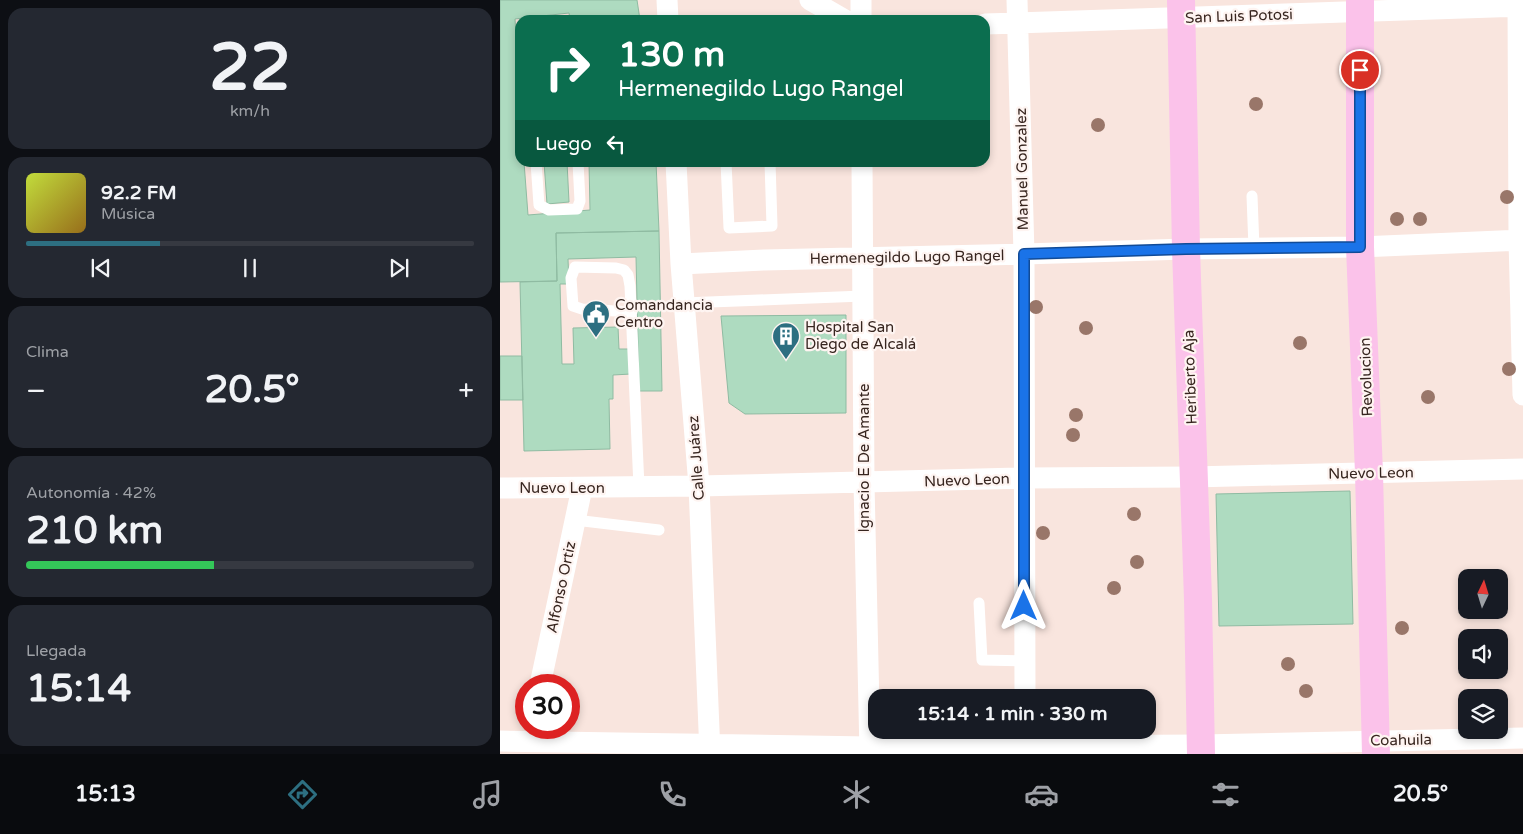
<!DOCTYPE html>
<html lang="es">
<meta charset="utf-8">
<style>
:root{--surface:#171b24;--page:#242831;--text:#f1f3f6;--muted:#9ea1a6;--line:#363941;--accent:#2d6f81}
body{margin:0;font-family:"Varela Round",sans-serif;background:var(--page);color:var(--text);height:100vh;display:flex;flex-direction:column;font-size:19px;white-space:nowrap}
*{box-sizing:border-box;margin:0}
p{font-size:16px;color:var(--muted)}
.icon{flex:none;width:28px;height:28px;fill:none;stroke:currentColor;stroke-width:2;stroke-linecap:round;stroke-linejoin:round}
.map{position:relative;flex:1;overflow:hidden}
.sheet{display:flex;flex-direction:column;gap:8px;padding:8px;background:#0d0f14;width:500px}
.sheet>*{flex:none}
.top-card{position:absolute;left:15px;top:15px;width:475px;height:152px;border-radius:15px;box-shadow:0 2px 8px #0003;background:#0b6e4f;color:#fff;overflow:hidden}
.needle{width:32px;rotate:4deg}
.buttons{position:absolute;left:958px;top:569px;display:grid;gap:10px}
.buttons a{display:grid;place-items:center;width:50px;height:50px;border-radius:10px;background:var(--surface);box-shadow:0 2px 8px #0003;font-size:25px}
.speed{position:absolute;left:15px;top:674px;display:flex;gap:10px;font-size:25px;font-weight:700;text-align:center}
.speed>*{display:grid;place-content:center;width:65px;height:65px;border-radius:50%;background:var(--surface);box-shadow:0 2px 8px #0003;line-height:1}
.speed .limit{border:8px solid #d22;background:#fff;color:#111}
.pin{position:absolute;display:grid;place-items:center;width:42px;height:42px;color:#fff;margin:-21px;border:2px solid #fff;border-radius:50%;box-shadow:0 1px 5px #0007}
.me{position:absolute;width:55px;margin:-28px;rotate:0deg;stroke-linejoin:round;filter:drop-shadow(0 0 4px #0008)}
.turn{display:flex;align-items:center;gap:18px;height:105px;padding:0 20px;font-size:22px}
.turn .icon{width:65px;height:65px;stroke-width:2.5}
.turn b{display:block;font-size:35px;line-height:42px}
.then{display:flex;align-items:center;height:48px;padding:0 20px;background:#0003;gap:10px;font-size:19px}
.big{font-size:38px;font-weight:700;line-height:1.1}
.sheet .widget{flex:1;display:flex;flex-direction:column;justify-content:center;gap:8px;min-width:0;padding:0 18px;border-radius:15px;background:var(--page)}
.sheet .dial{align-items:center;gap:0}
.dial b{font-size:65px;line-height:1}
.song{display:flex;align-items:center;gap:15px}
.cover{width:60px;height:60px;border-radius:8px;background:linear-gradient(135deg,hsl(70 70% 55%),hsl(40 70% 35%))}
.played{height:5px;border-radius:2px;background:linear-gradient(90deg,var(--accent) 30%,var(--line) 30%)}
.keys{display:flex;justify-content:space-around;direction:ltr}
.heat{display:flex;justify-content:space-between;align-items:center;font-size:28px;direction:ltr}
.charge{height:8px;border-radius:4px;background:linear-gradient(90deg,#34c759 42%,var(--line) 0)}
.trip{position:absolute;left:368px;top:689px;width:288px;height:50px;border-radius:15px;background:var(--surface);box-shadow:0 2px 8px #0003;font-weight:700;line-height:50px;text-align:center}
.tab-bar{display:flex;height:80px;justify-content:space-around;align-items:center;background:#090b0e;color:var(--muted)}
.tab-bar .icon{width:35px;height:35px}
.tab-bar .current{color:var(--accent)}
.tab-bar b{font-size:22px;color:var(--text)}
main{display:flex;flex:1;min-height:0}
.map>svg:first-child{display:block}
.building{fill:#aedbc0;stroke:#8fbba2}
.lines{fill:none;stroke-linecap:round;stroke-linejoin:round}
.service{stroke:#fff;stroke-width:11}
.minor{stroke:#fff;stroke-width:21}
.primary{stroke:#fbc2ea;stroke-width:28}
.tree{fill:#997669}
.route-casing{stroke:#114b97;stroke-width:12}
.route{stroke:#1a73e8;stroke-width:9}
.labels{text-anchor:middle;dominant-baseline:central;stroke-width:4.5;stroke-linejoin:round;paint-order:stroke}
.street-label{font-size:15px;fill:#37251f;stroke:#fef4f1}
.poi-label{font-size:15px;fill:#37251f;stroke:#fef4f1;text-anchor:start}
</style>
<main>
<section class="sheet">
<div class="widget dial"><b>22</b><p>km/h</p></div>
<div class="widget">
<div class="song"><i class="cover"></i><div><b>92.2 FM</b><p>Música</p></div></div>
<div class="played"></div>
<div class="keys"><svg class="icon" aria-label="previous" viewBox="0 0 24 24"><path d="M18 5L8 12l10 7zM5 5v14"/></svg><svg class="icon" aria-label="pause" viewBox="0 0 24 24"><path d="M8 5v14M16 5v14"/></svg><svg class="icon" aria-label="next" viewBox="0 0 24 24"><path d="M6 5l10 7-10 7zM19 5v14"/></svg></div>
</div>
<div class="widget"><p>Clima</p>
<div class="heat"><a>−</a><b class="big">20.5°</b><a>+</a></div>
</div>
<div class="widget"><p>Autonomía · 42%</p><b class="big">210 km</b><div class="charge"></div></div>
<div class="widget"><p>Llegada</p><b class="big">15:14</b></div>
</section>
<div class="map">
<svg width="1023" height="754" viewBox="0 0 1023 754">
<rect width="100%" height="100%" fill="#f9e5de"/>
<path class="building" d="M0,0H137L140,20H70L69,13L15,19L20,97V162H24L28,215L90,210L89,162H156L159,231L56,233L57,281L0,282Z
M44,162H67L69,202L47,204Z
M159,231L162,391H139L136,257L68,259L69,284H60L62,364H74L73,328L118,327L119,349H131V374L113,375V399H109L110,449L24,451L20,282L57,281L56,233Z
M346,315V413L245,414L229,403L221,316Z
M0,356H22L23,400H0Z
M850,491L853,624L719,626L716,494Z"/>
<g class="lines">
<path class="service" d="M36,162L39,205L49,210L77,209L80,201L78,162
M226,162L229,228L272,226L270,162
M752,196L754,248
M184,303L363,296
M132,312L82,309L73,306L71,278L75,267L116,268L124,270L128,275L130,286L139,487
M75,520L159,530
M479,603L482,660L525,661"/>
<path class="minor" d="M167,0L168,20
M310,0L345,20
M361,0V20
M517,0L524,254L525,698
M1018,0L1019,240L1023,395
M485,24L1023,6
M176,162L181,264L199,486L210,754
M362,162L364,483L370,754
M181,264L264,260L524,254L686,249L860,247L1023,240
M0,488L199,486L523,478L693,477L1023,469
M40,685L82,488
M0,741L369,747L701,745L1023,738"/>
<path class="primary" d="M681,0L686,249L698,599L701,754
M860,0V247L869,473L876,754"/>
</g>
<g class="tree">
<circle cx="756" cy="104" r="7"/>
<circle cx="598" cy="125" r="7"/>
<circle cx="1007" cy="197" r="7"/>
<circle cx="897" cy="219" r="7"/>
<circle cx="920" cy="219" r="7"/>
<circle cx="536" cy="307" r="7"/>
<circle cx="586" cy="328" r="7"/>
<circle cx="800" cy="343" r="7"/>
<circle cx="1009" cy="369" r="7"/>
<circle cx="928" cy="397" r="7"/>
<circle cx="576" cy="415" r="7"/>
<circle cx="573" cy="435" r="7"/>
<circle cx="634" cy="514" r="7"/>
<circle cx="543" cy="533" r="7"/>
<circle cx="637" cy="562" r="7"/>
<circle cx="614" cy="588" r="7"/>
<circle cx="902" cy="628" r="7"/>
<circle cx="788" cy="664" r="7"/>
<circle cx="806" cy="691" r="7"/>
</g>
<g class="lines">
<g class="route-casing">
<path id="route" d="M524,606V254L686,249L860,247V70"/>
</g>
<use href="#route" class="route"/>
</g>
<defs>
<g id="civic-pin" transform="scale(1.4375)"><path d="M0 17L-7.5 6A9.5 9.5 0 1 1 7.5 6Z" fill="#2d6f81" stroke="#fef4f1"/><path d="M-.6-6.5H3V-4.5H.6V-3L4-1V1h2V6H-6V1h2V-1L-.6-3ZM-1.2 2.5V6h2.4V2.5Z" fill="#fff"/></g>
<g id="building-pin" transform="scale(1.4375)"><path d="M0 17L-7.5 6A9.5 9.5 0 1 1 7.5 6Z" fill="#2d6f81" stroke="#fef4f1"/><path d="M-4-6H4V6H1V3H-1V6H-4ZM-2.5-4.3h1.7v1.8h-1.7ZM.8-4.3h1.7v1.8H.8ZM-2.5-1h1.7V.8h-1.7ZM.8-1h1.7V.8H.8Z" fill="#fff"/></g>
</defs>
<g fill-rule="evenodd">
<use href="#civic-pin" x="96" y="314"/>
<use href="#building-pin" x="286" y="336"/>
</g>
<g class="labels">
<g class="street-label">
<text transform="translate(739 16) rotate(-2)">San Luis Potosi</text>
<text transform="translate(522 169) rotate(-91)">Manuel Gonzalez</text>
<text transform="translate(407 257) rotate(-1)">Hermenegildo Lugo Rangel</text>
<text transform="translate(690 377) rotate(-92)">Heriberto Aja</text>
<text transform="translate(866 377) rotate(-92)">Revolucion</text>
<text transform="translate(196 458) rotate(-94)">Calle Juárez</text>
<text transform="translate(364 458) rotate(-90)">Ignacio E De Amante</text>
<text transform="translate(871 473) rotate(-1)">Nuevo Leon</text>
<text transform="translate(467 480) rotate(-2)">Nuevo Leon</text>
<text x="62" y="488">Nuevo Leon</text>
<text transform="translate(61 587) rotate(-78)">Alfonso Ortiz</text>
<text transform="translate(901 740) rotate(-1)">Coahuila</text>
</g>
<g class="poi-label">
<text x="115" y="305">Comandancia<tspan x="115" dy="17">Centro</tspan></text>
<text x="305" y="327">Hospital San<tspan x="305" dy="17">Diego de Alcalá</tspan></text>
</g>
</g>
</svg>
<div class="buttons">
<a><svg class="needle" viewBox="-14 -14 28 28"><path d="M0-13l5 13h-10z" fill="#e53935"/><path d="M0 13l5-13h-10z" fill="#9ea1a6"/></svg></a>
<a><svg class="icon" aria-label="sound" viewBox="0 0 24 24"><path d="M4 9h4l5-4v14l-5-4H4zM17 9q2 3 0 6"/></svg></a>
<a><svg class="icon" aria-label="layers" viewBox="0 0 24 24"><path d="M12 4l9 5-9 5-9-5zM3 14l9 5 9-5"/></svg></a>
</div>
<div class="speed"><div class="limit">30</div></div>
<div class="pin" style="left:860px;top:70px;background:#d93025"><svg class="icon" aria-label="arrive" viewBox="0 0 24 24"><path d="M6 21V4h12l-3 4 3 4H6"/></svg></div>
<svg class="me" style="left:524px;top:606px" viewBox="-20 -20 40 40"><path d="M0-17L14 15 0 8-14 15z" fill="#1a73e8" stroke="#fff" stroke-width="4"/></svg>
<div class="trip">15:14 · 1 min · 330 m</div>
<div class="top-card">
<div class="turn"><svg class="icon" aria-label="right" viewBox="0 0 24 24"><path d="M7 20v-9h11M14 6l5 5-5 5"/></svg><div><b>130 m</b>Hermenegildo Lugo Rangel</div></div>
<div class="then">Luego<svg class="icon" aria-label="left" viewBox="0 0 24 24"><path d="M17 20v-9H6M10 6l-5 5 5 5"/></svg></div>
</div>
</div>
</main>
<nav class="tab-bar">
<b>15:13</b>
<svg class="icon current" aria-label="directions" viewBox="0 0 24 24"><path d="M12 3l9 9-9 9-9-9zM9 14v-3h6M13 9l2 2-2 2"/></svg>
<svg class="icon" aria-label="music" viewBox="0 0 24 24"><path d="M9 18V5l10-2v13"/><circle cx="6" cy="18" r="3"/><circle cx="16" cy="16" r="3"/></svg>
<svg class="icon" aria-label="phone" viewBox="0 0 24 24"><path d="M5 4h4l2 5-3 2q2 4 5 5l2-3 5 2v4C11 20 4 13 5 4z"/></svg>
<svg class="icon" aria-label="climate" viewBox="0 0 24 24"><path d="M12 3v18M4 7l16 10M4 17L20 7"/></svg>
<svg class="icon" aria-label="car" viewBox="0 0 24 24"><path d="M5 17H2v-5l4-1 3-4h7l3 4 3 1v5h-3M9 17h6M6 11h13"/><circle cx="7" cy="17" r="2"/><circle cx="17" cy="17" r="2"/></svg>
<svg class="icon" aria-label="filters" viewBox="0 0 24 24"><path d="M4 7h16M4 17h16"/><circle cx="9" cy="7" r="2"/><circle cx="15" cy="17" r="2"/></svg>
<b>20.5°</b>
</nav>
